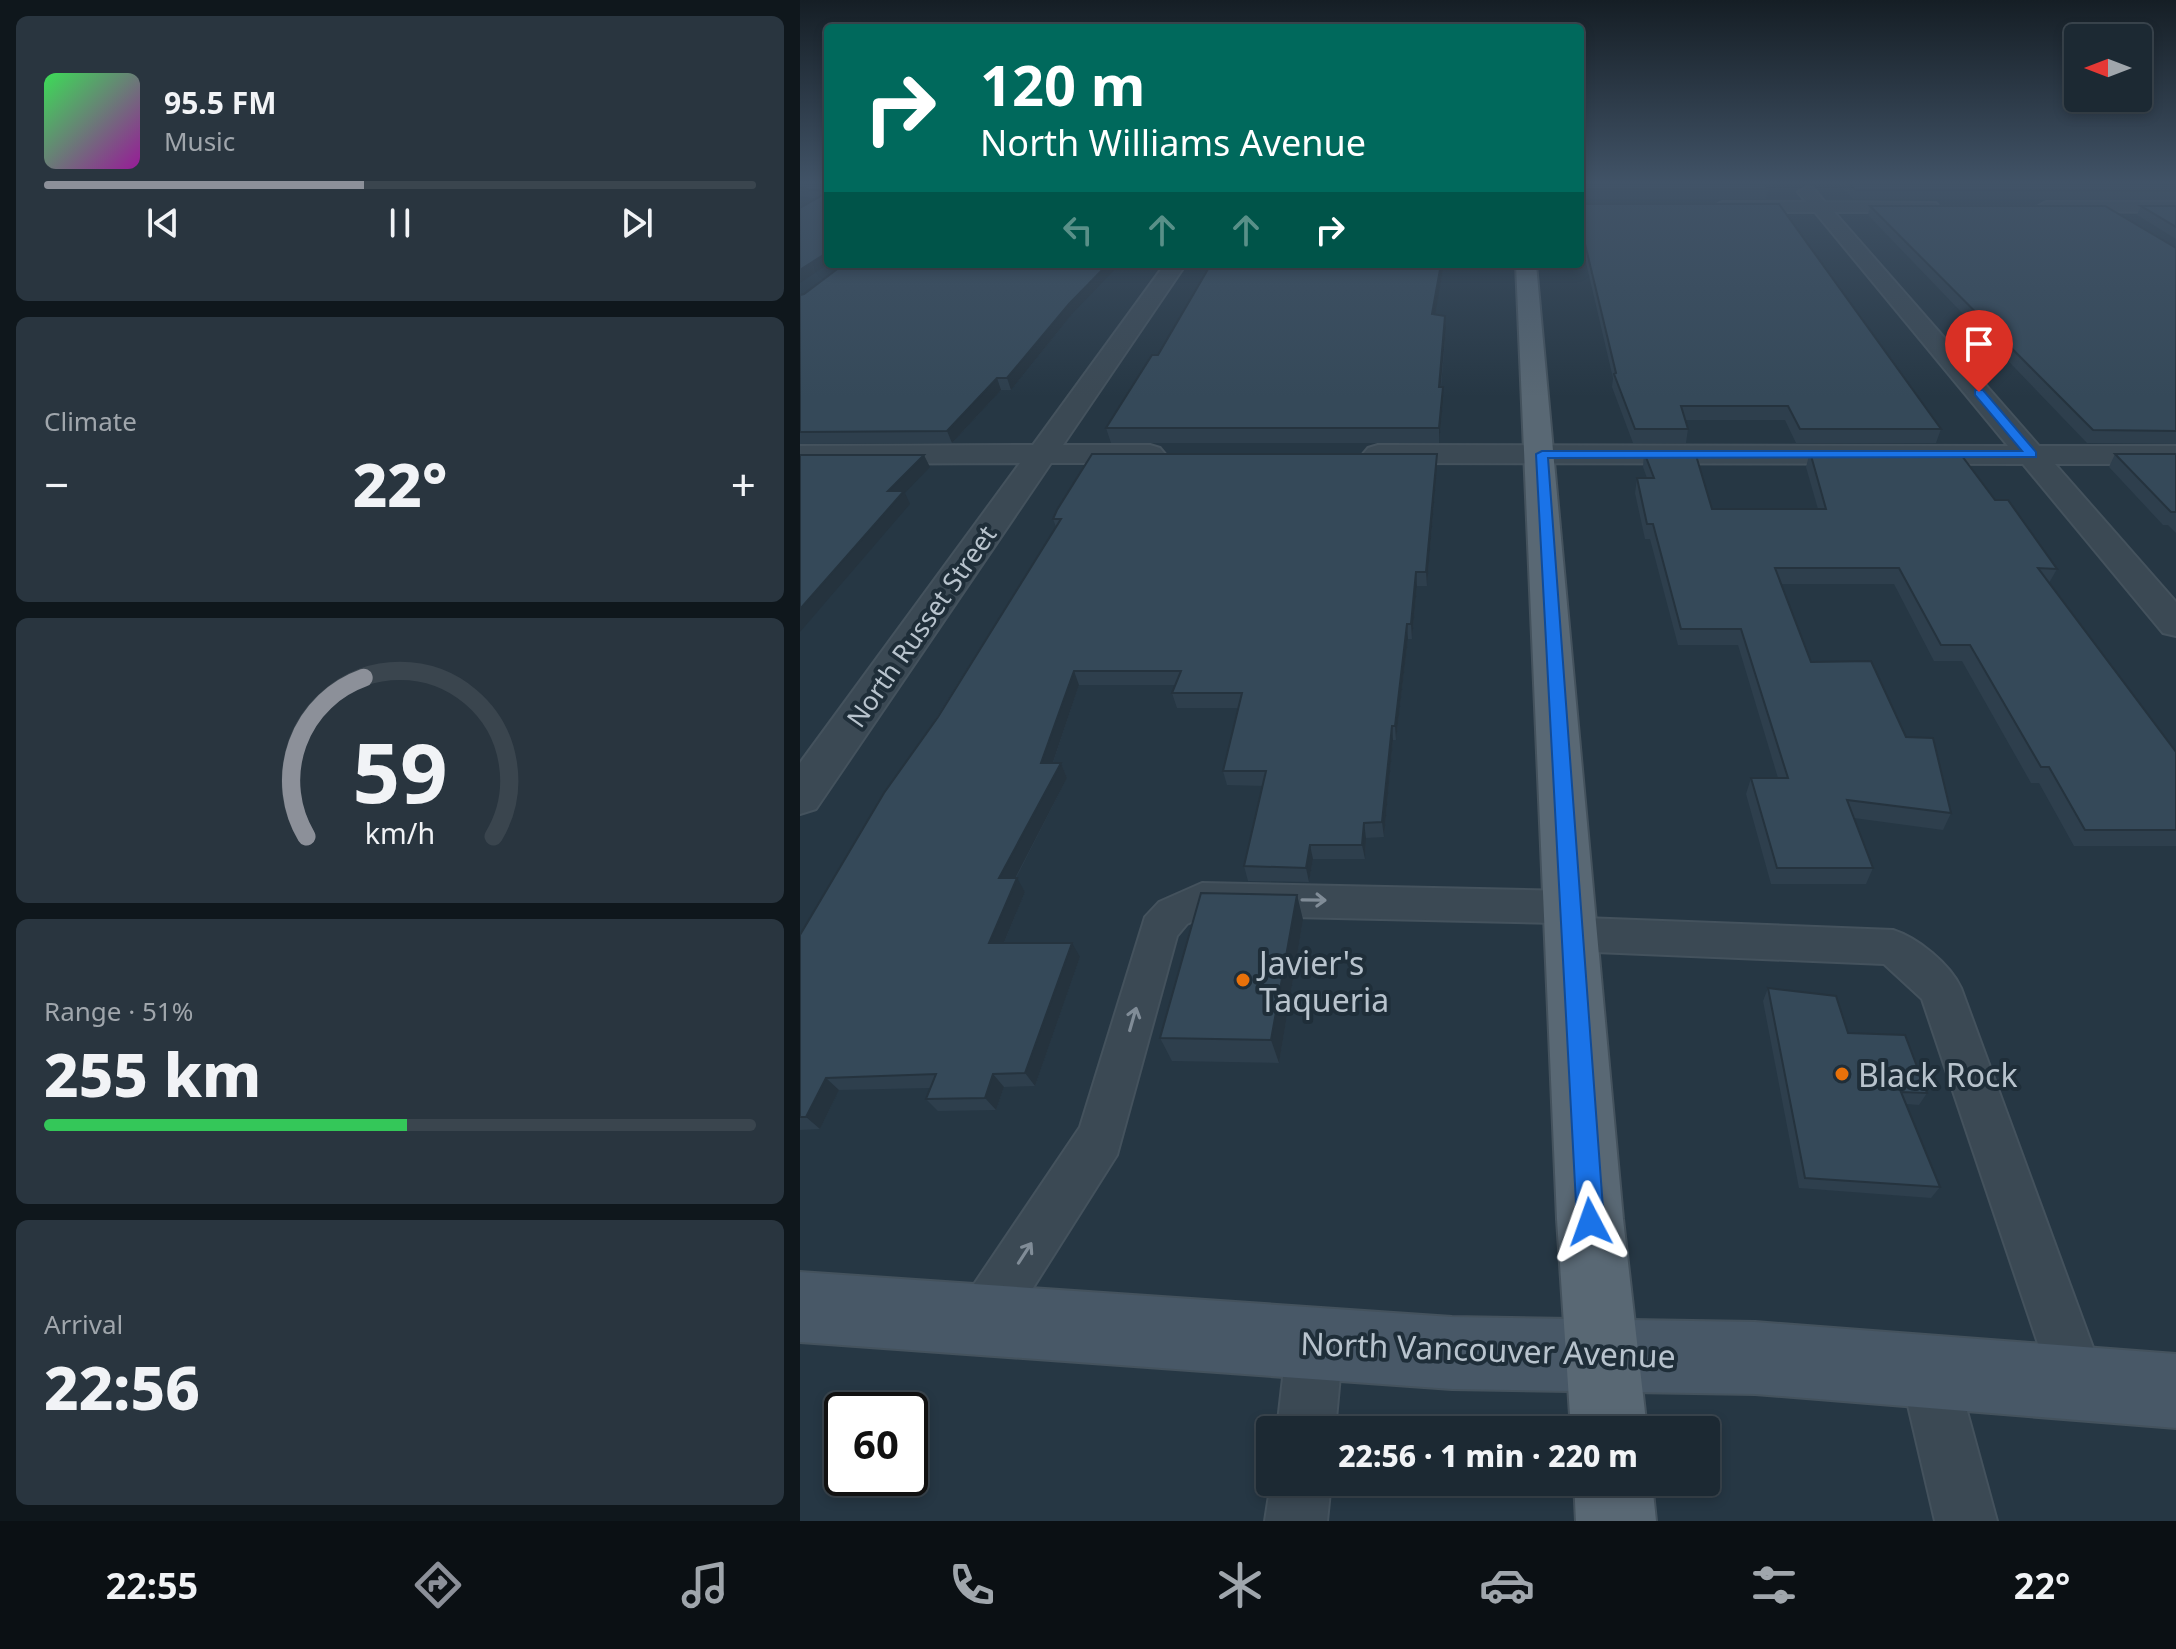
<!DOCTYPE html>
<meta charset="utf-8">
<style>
:root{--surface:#1c2933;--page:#29353f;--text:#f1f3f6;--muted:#a0a6ac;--line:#3a454e;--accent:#8c9099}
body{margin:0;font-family:"Noto Sans",sans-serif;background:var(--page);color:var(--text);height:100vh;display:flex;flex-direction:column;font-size:30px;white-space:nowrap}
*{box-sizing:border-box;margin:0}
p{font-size:26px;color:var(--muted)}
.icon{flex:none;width:44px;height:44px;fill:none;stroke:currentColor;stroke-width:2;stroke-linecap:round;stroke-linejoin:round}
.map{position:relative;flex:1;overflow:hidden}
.panel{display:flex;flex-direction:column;gap:16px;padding:16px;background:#0f171c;width:800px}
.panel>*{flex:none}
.hud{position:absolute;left:24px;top:24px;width:760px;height:244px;border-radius:8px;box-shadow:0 4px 12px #0003,0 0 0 2px var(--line);background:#00695c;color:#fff;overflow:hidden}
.needle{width:52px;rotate:270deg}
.controls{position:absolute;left:1264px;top:24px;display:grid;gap:16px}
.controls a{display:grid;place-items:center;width:88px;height:88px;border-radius:8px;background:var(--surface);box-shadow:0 4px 12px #0003,0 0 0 2px var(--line);font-size:40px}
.speed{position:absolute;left:24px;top:1392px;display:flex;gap:16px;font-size:40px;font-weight:700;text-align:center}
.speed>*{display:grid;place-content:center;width:104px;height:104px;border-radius:50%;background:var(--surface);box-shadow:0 4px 12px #0003,0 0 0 2px var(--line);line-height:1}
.speed .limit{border:4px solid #111;border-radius:12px;background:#fff;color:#111}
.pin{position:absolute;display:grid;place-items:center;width:68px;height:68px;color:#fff;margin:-82px -34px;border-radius:50% 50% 50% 0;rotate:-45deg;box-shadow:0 0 8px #0007}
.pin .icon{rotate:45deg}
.me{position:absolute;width:88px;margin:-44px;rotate:356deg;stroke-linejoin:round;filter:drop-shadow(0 0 6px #0008)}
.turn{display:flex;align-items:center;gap:28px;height:168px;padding:0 24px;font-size:36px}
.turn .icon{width:104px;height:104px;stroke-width:2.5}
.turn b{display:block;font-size:56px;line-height:68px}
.lanes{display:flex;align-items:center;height:76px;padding:0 24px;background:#0003;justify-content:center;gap:40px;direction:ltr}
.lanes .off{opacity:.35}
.big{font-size:60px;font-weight:800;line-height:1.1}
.panel .card{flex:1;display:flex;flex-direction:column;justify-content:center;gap:12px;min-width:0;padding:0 28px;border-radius:12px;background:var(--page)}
.panel .dial{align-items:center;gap:0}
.dial svg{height:208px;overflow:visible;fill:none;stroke:var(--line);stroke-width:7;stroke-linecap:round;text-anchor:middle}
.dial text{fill:var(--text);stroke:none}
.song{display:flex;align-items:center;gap:24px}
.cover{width:96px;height:96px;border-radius:12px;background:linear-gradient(135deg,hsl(130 70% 55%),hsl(300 70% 35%))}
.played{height:8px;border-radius:4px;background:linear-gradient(90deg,var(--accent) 45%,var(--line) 45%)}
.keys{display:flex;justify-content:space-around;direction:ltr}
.heat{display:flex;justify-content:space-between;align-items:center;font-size:44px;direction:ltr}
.charge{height:12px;border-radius:6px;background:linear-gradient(90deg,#34c759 51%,var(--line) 0)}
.trip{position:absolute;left:456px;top:1416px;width:464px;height:80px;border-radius:8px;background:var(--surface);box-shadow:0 4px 12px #0003,0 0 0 2px var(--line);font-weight:800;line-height:80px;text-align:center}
.menu{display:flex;height:128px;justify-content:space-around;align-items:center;background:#0b1014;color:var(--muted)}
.menu .icon{width:56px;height:56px}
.menu .active{color:var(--accent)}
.menu b{font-size:36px;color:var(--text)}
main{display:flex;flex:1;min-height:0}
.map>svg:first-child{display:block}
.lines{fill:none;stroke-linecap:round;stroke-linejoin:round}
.lane-casing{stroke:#44525d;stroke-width:4}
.street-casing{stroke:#44525d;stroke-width:4}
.secondary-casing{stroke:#44525d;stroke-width:4}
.primary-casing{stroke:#44525d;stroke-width:4}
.lane{fill:#3b4954;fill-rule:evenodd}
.street{fill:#3b4954;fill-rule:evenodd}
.secondary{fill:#485867;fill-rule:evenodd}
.primary{fill:#596874;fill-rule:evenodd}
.wall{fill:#2e3f4d}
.shaded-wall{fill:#25333e}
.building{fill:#354959;stroke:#25333e;stroke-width:2}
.oneway{stroke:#808c97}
.route{fill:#1a73e8;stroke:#114b97;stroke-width:2}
.food-dot{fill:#e8710a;stroke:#1f2e39;stroke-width:3}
.labels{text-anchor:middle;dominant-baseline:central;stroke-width:8;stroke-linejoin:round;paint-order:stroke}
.street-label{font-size:26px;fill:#b8c3cd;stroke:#1f2e39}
.near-poi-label{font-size:32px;fill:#b8c3cd;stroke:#1f2e39;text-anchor:start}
.near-street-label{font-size:32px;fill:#b8c3cd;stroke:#1f2e39}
</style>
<main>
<section class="panel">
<div class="card">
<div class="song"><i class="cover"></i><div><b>95.5 FM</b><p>Music</p></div></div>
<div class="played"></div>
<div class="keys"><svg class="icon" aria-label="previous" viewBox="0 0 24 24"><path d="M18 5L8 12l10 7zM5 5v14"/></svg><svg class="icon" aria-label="pause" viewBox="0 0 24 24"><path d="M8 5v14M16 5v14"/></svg><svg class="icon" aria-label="next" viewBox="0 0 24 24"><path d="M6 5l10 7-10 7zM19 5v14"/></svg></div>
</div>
<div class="card"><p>Climate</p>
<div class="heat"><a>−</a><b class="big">22°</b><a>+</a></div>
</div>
<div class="card dial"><svg viewBox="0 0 100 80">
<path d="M14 69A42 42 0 1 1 86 69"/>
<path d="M14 69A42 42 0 0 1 36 8" stroke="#8c9099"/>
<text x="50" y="56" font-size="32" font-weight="700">59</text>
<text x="50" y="72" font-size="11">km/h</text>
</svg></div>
<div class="card"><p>Range · 51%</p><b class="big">255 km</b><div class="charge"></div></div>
<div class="card"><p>Arrival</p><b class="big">22:56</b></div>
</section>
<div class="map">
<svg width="1376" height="1521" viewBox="0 0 1376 1521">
<rect width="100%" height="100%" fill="#263744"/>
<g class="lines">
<g class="lane-casing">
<path id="lane" d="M402,883L770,891L784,896L790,907L784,918L1093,930C1118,938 1150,964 1161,988L1306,1383L1298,1403L1278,1411L1258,1403L1122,999L1084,964L772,951L758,946L752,934L757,923L406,915L387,924L377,936L317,1155L202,1337L183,1345L164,1337L156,1318L164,1299L280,1127L345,917L359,902Z
M515,1315L534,1324L543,1343L535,1430H477L487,1343L496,1324Z
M1128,1343L1148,1351L1156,1371L1197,1521H1135L1100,1371L1108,1351Z
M471,1482H531L527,1521H465Z"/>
</g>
<g class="street-casing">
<path id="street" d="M1007,187L1013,188L1025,202L1136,203L1139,207L1130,212H1034L1239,446H1376V464H1255L1376,602V636L1363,633L1223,464L578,463L568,460L563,454L568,448L578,445L1208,446L1015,212H922L913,207L922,202H1006L998,192Z
M1246,202H1376V212L1240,211L1237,207Z
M365,264H386L263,445H350L360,448L365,454L360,460L350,463H251L16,809L0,814V763L220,463L0,464V446L233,445Z"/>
</g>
<g class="secondary-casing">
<path id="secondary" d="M0,1272L652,1317L955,1322L1376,1354V1428L955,1394L652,1389L0,1342Z"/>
</g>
<g class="primary-casing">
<path id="primary" d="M716,264H736L823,1219L847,1430H771L757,1219Z
M774,1482H852L856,1521H776Z"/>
</g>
<use href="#lane" class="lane"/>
<use href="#street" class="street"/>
<use href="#secondary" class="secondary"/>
<use href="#primary" class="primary"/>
</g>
<path class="wall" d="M0,184H28V264L17,199L0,196Z
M780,184L968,189L966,199H780Z
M1038,184H1376V200L1053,199Z
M780,204L1141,429L1136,443H996L985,420H885L888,429L886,443H833L812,387L813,378L780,237Z
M1070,206L1376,248V444L1287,443L1068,215Z
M1341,206H1376V239L1337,215Z
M411,264H644L635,315L645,316L646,329L641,387H643V401L639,443H311L306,428L358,355Z
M0,295L272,314L211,390H201L152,443L0,444Z
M844,452L912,509H1018L1006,467L1010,452L1195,500L1257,569L1249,583L1376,752V846H1274L1239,783H1231L1162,661H1134L1094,584H981L1011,662L1106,737L1151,813L1143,830L1054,818L1073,868L1066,884H971L946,794L951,778H978L938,645H878L850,539H845L835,493L837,478H847L843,467Z
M1315,454H1376V533L1368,525H1363L1309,467Z
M637,467L627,586H617L612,639H608L596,740H593L584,837L566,838L565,859H513L509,882L448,881L444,866L463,786L427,785L423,771L438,708H377L372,693L375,685H279L253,763H261L267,778L216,878L225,892L204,943L280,957L235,1086L204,1087L196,1110L138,1111L126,1099L130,1088L39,1090L20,1129L0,1130V935L256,527L253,519Z
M497,895L503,920L479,1063L372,1061L360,1038Z
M968,988L1048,1033L1127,1093L1119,1105L1106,1104L1140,1187L1131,1198L999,1188L963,1001Z"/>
<path class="shaded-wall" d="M27,252L28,264L0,283V270Z
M308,264H320L272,314L211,390L207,378L269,304Z
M641,264H644L633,328L632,314Z
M645,316L646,329L639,401V387Z
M197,378L201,390L152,443L147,431Z
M643,387V401L639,443V428Z
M637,454V467L627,586L626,572Z
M124,455L130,467L105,493L110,504L0,632V609L88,491Z
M616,572L617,586L612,639L611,624Z
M607,624L608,639L596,740L595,726Z
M274,671L279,685L248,777L241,763Z
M592,726L593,740L584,837L582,822Z
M261,763L267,778L208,892L199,878Z
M564,823L566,838L565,859L562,845Z
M510,845L513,859L509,882L506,868Z
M217,878L225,892L198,957L189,943Z
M497,895L503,920L479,1063L471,1040Z
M272,943L280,957L235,1086L225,1073Z
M193,1074L204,1087L196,1110L185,1098Z
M26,1078L39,1090L20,1129L6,1117Z"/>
<path class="building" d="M0,184H28V192L0,188Z
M780,184H965L968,189H780Z
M1049,184H1376V191L1055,190Z
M28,192V252L0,270V208Z
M780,204H979L1141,429H1000L988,406H881L888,429H835L814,374L816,373L780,223Z
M1070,206H1305L1376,248V431L1293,430Z
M1341,206H1376V227Z
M44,264H308L269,304L207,378H197L147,431L0,432V295L4,294Z
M411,264H641L632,314L645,316L639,387H643L639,428H306L352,355H358Z
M844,452H895L912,509H1026L1010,452H1159L1195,500H1208L1257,569L1238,568L1376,752V830H1285L1249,767H1241L1170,645H1141L1099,568H975L1011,662L1071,661L1106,737L1133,738L1151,813L1047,800L1073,868H977L951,778H988L941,629H881L853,524H847L837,478H854Z
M292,454H637L626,572H616L611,624H607L595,726H592L582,822L564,823L562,845H510L506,868L444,866L466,771H423L442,693H372L381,671H274L241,763H261L199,878H217L189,943H272L225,1073L193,1074L185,1098L126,1099L136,1074L26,1078L6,1117H0V935L84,793L138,717L261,519H253L257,510Z
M1315,454H1376V512H1371Z
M0,455H124L88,491H104L0,609Z
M401,893L497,895L471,1040L360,1038Z
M968,988L1036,996L1048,1033L1105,1035L1127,1093L1101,1092L1140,1187L1005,1178Z"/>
<defs><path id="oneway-shaft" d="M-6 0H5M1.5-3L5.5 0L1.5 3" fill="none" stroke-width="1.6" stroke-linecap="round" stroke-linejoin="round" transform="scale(2)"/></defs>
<g class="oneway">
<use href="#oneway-shaft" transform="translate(514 900) rotate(1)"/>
<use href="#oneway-shaft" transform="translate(333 1019) rotate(-74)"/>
<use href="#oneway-shaft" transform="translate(225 1253) rotate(-57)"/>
</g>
<linearGradient id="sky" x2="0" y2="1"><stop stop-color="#151e25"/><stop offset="0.46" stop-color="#415367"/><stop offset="1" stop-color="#415367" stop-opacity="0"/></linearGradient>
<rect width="1376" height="397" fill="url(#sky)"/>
<path class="route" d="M1175,390H1183L1236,452V457L748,458L804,1222L800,1231L790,1235L781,1231L777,1222L736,454L742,451H1222L1175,395Z"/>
<g class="food-dot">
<circle cx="443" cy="980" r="8"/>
<circle cx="1042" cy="1074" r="8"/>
</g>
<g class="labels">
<g class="street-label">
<text transform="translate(121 626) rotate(-55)">North Russet Street</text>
</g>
<g class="near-poi-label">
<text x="459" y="962">Javier's<tspan x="459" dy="37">Taqueria</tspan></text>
<text x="1058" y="1074">Black Rock</text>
</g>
<g class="near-street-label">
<text transform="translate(688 1349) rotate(2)">North Vancouver Avenue</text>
</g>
</g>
</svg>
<div class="controls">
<a><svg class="needle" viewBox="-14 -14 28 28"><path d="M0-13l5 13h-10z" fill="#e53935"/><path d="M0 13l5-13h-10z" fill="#a0a6ac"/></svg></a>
</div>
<div class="speed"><div class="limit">60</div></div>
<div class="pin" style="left:1179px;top:392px;background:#d93025"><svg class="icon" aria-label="arrive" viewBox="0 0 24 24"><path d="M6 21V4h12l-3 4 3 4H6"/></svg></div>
<svg class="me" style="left:790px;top:1222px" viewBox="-20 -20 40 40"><path d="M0-17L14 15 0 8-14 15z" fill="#1a73e8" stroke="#fff" stroke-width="4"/></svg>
<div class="trip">22:56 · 1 min · 220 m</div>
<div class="hud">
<div class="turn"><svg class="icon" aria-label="right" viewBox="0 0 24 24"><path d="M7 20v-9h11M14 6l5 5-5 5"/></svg><div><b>120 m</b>North Williams Avenue</div></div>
<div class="lanes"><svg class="icon off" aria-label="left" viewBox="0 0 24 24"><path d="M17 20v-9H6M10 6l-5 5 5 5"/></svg><svg class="icon off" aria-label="ahead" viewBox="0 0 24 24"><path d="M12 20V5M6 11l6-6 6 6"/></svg><svg class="icon off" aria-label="ahead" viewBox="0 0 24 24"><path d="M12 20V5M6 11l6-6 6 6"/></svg><svg class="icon" aria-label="right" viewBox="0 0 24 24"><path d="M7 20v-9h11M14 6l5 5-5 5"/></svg></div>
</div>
</div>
</main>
<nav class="menu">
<b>22:55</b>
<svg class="icon active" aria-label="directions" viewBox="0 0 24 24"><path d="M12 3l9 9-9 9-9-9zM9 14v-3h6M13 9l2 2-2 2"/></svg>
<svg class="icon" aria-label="music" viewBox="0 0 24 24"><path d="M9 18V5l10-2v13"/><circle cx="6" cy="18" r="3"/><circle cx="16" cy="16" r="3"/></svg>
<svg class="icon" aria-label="phone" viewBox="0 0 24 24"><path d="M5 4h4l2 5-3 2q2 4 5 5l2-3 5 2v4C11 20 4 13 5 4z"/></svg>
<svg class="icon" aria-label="climate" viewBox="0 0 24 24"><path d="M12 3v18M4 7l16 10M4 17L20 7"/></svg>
<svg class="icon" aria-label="car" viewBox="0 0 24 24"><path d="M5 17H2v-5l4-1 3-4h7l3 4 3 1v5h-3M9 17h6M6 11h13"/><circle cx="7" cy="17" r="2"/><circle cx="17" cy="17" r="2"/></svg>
<svg class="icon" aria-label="filters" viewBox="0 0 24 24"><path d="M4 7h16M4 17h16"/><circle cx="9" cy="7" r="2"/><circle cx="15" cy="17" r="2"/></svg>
<b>22°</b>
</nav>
